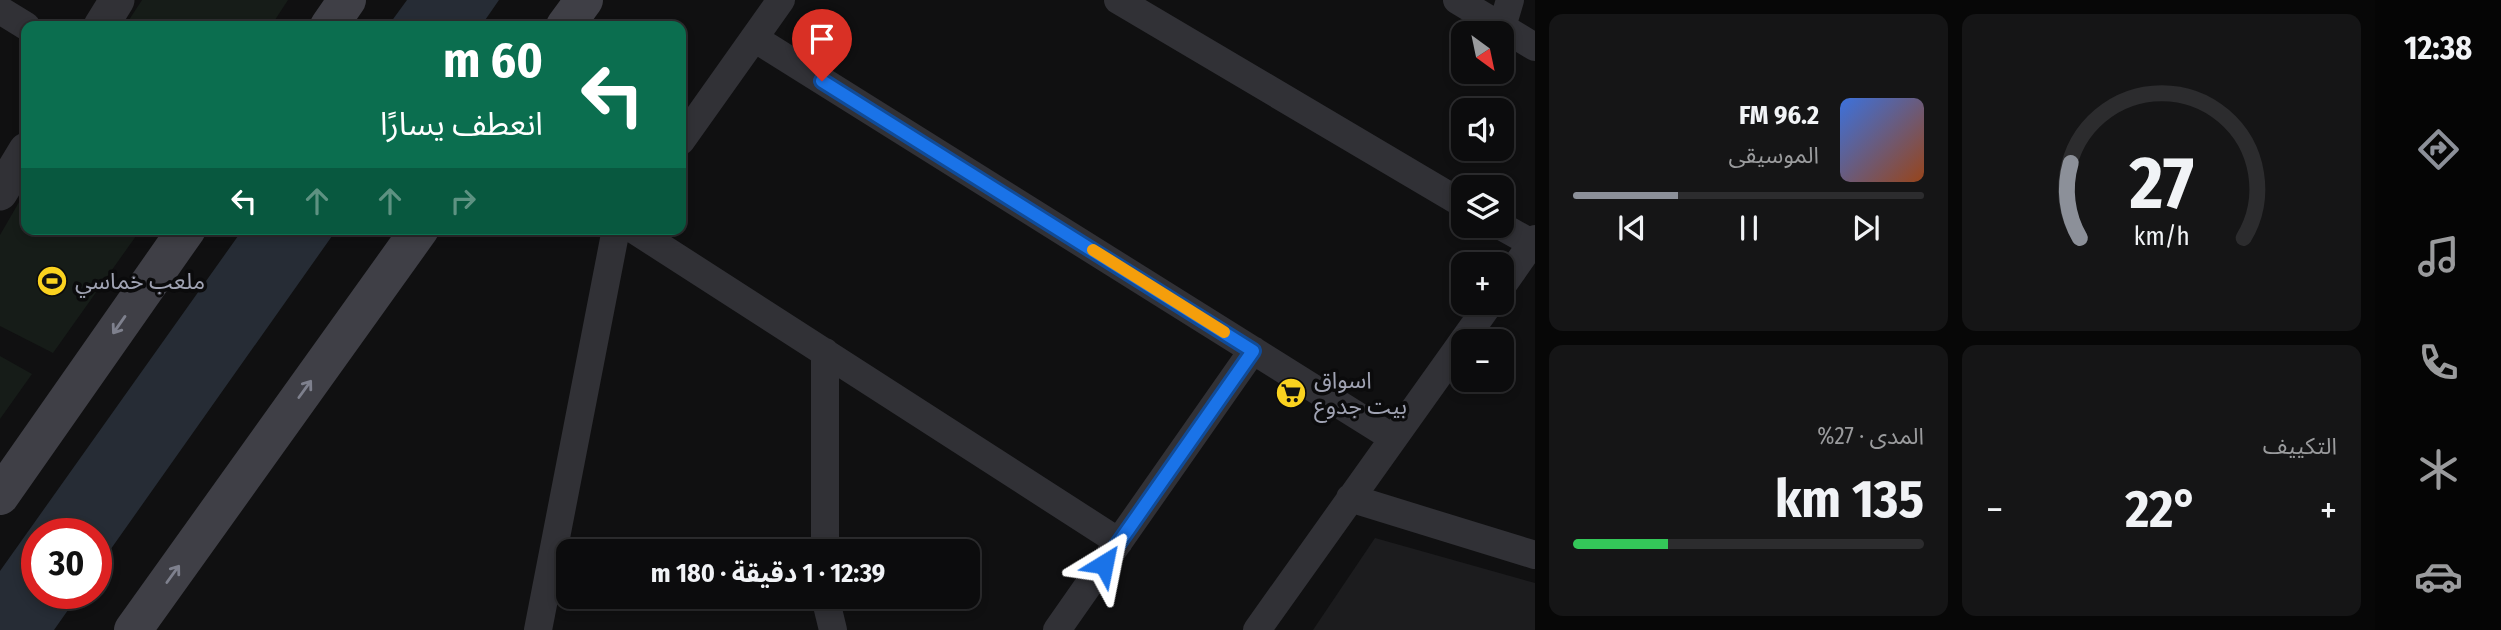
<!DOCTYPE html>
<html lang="ar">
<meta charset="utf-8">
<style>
:root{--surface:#0c0c0d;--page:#151516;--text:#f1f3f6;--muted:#9a9b9d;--line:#2c2c2e;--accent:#8c9099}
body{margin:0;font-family:"Fira Sans Condensed","Noto Sans Arabic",sans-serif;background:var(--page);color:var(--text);direction:rtl;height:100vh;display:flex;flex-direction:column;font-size:26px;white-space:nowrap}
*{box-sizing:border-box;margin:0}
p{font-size:23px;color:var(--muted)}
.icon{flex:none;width:38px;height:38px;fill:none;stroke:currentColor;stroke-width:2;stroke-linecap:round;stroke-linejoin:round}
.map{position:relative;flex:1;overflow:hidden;direction:ltr}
.panel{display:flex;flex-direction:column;gap:14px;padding:14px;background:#070707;width:840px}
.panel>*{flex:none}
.banner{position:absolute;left:21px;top:21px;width:665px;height:214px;border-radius:14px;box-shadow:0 4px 10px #0003,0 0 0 2px var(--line);direction:rtl;background:#0b6e4f;color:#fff;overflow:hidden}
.needle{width:46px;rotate:147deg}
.tools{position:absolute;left:1451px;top:21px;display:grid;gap:14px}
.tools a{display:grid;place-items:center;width:63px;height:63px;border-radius:14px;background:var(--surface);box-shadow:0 4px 10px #0003,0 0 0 2px var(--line);font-size:35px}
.speed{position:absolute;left:21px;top:518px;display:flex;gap:14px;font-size:35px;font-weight:700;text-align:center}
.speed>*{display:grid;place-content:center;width:91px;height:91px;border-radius:50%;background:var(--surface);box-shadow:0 4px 10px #0003,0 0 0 2px var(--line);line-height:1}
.speed .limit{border:10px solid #d22;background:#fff;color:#111}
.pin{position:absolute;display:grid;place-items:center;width:60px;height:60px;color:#fff;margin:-72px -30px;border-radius:50% 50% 50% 0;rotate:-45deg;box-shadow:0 0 7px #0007}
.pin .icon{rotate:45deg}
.me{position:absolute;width:77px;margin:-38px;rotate:35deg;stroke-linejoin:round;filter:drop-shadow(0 0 5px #0008)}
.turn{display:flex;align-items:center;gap:24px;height:147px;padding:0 28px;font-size:32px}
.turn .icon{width:91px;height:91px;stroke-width:2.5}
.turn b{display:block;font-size:49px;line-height:60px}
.lanes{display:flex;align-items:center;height:66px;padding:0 28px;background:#0003;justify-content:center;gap:35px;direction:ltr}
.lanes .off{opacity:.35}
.big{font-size:52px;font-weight:700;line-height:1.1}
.panel .tile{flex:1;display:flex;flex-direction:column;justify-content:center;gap:10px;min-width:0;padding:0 24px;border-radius:14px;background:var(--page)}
.panel .dial{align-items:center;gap:0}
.dial svg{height:182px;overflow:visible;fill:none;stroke:var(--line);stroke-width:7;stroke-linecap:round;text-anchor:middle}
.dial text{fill:var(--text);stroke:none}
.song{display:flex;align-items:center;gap:21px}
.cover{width:84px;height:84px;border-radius:10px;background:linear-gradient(135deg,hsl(220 70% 55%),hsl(20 70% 35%))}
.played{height:7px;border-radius:4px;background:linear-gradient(90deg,var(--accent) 30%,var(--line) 30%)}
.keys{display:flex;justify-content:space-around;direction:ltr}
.heat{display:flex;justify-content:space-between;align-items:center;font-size:38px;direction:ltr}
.charge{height:10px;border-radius:5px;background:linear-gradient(90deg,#34c759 27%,var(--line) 0)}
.panel .tiles{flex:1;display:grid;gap:14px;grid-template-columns:repeat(2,1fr)}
.trip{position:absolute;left:556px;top:539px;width:424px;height:70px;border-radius:14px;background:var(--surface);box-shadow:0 4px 10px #0003,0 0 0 2px var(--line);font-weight:700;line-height:70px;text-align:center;direction:rtl}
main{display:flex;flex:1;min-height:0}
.tab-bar{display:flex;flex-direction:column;width:126px;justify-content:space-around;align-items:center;background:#050505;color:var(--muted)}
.tab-bar .icon{width:49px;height:49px}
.tab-bar .active{color:var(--accent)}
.tab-bar b{font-size:32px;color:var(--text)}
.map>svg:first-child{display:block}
.built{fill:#1c1c1e}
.green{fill:#161c18}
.water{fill:#262c35}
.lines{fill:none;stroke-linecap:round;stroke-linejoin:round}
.minor{stroke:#313136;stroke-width:28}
.tertiary{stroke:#313136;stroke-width:35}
.secondary{stroke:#3f3f46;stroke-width:38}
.oneway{stroke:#7e808d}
.route-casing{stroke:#114b97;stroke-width:18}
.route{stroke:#1a73e8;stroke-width:12}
.slow{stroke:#f59e0b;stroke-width:12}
.labels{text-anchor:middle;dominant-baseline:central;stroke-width:7;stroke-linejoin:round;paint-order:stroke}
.poi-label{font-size:23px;fill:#a0a3b3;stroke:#0b0b0c;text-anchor:start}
</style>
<main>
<nav class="tab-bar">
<b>12:38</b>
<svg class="icon active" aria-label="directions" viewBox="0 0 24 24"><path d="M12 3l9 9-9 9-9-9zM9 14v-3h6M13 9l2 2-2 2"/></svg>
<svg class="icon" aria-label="music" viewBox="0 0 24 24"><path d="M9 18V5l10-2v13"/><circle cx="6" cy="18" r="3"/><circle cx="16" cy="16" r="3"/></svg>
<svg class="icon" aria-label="phone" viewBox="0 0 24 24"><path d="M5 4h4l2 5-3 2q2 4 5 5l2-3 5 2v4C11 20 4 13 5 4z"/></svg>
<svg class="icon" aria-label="climate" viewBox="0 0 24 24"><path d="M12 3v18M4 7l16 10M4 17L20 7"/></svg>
<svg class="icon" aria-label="car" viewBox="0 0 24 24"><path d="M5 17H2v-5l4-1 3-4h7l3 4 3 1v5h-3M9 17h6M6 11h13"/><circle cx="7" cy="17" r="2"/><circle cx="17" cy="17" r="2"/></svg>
</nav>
<section class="panel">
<div class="tiles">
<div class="tile dial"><svg viewBox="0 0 100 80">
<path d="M14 69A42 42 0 1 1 86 69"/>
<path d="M14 69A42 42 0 0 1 10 36" stroke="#8c9099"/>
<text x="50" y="56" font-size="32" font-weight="700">27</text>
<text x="50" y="72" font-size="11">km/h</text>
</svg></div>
<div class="tile">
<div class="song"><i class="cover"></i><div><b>96.2 FM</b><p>الموسيقى</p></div></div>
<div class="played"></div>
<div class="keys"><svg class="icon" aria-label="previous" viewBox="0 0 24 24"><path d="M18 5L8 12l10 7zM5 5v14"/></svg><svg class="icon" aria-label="pause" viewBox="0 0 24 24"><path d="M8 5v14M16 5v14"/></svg><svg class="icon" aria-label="next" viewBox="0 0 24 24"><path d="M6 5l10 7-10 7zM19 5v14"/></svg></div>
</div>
<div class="tile"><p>التكييف</p>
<div class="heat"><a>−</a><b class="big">22°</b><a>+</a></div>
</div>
<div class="tile"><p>المدى · 27%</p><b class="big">135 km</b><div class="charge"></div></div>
</div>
</section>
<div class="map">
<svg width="1535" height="630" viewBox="0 0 1535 630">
<rect width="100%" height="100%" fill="#101011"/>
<path class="built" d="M1375,538L1535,583V630H1313Z"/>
<path class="green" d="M142,0H288L271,26H125Z
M26,190V229H141L53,353L0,326V235Z
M0,356L32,374L0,419Z"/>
<path class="water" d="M407,0H499L481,26H388Z
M243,229H337L96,570V534H37V593H80L54,630H0V571Z"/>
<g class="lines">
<path class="minor" d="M1118,0L1463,204
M1457,0L1535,47
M0,10L26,26
M1502,27L1510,0
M754,38L1393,438
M681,141L781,0
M1501,226L1535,245
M633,229L1119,542
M1502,286L1535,239
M825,352V551
M1350,498L1535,555
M825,597L833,630
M538,630L615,234L618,229
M1057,630L1253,350
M1257,630L1490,303"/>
<path class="tertiary" d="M101,26L117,0
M0,193L26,150"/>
<path class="secondary" d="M329,26L347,0
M565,26L584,0
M0,496L187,229
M133,630L420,229"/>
</g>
<defs><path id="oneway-shaft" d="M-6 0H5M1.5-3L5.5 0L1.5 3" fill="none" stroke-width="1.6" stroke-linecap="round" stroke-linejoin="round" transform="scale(1.75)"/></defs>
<g class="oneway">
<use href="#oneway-shaft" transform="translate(119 325) rotate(125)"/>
<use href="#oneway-shaft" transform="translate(305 389) rotate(-54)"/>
<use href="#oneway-shaft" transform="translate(173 574) rotate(-54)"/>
</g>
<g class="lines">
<g class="route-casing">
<path id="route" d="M822,81L1253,351L1104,564"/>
</g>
<use href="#route" class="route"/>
<path class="slow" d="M1093,250L1224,332"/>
</g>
<defs>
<g id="stadium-disc" transform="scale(1.575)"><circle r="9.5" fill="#fad21f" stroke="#0b0b0c"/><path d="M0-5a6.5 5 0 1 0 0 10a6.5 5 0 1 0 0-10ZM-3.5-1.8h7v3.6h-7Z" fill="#111"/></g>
<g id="supermarket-disc" transform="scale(1.575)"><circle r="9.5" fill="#fad21f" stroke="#0b0b0c"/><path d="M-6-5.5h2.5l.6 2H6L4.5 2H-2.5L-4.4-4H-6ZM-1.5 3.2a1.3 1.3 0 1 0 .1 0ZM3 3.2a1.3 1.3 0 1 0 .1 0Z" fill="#111"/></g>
</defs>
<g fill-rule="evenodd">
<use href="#stadium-disc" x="52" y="281"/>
<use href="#supermarket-disc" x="1291" y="393"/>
</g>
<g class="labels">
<g class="poi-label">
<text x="75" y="281">ملعب خماسي</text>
<text x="1314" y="380">اسواق<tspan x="1314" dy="26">بيت جدوع</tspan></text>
</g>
</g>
</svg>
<div class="tools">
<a><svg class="needle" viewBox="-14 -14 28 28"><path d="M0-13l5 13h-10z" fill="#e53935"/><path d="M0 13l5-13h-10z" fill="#9a9b9d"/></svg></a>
<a><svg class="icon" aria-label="sound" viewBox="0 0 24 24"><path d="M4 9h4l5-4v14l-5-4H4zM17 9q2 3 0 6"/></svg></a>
<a><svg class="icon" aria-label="layers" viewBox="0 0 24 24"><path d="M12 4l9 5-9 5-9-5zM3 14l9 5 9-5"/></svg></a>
<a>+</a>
<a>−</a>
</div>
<div class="speed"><div class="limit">30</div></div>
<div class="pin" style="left:822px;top:81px;background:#d93025"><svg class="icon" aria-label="arrive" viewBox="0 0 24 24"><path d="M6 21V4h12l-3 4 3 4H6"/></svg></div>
<svg class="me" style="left:1104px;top:564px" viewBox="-20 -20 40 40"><path d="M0-17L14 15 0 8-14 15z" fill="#1a73e8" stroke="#fff" stroke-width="4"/></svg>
<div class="trip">12:39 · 1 دقيقة · 180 m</div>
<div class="banner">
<div class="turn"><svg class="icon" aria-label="left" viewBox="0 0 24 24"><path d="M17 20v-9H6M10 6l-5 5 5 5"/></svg><div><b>60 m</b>انعطف يسارًا</div></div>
<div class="lanes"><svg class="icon" aria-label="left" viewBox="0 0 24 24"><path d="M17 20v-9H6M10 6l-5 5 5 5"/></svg><svg class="icon off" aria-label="ahead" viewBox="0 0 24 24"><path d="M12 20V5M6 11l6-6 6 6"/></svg><svg class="icon off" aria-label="ahead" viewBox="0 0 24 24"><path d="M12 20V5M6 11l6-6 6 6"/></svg><svg class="icon off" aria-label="right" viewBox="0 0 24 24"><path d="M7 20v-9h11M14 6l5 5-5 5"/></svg></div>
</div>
</div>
</main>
